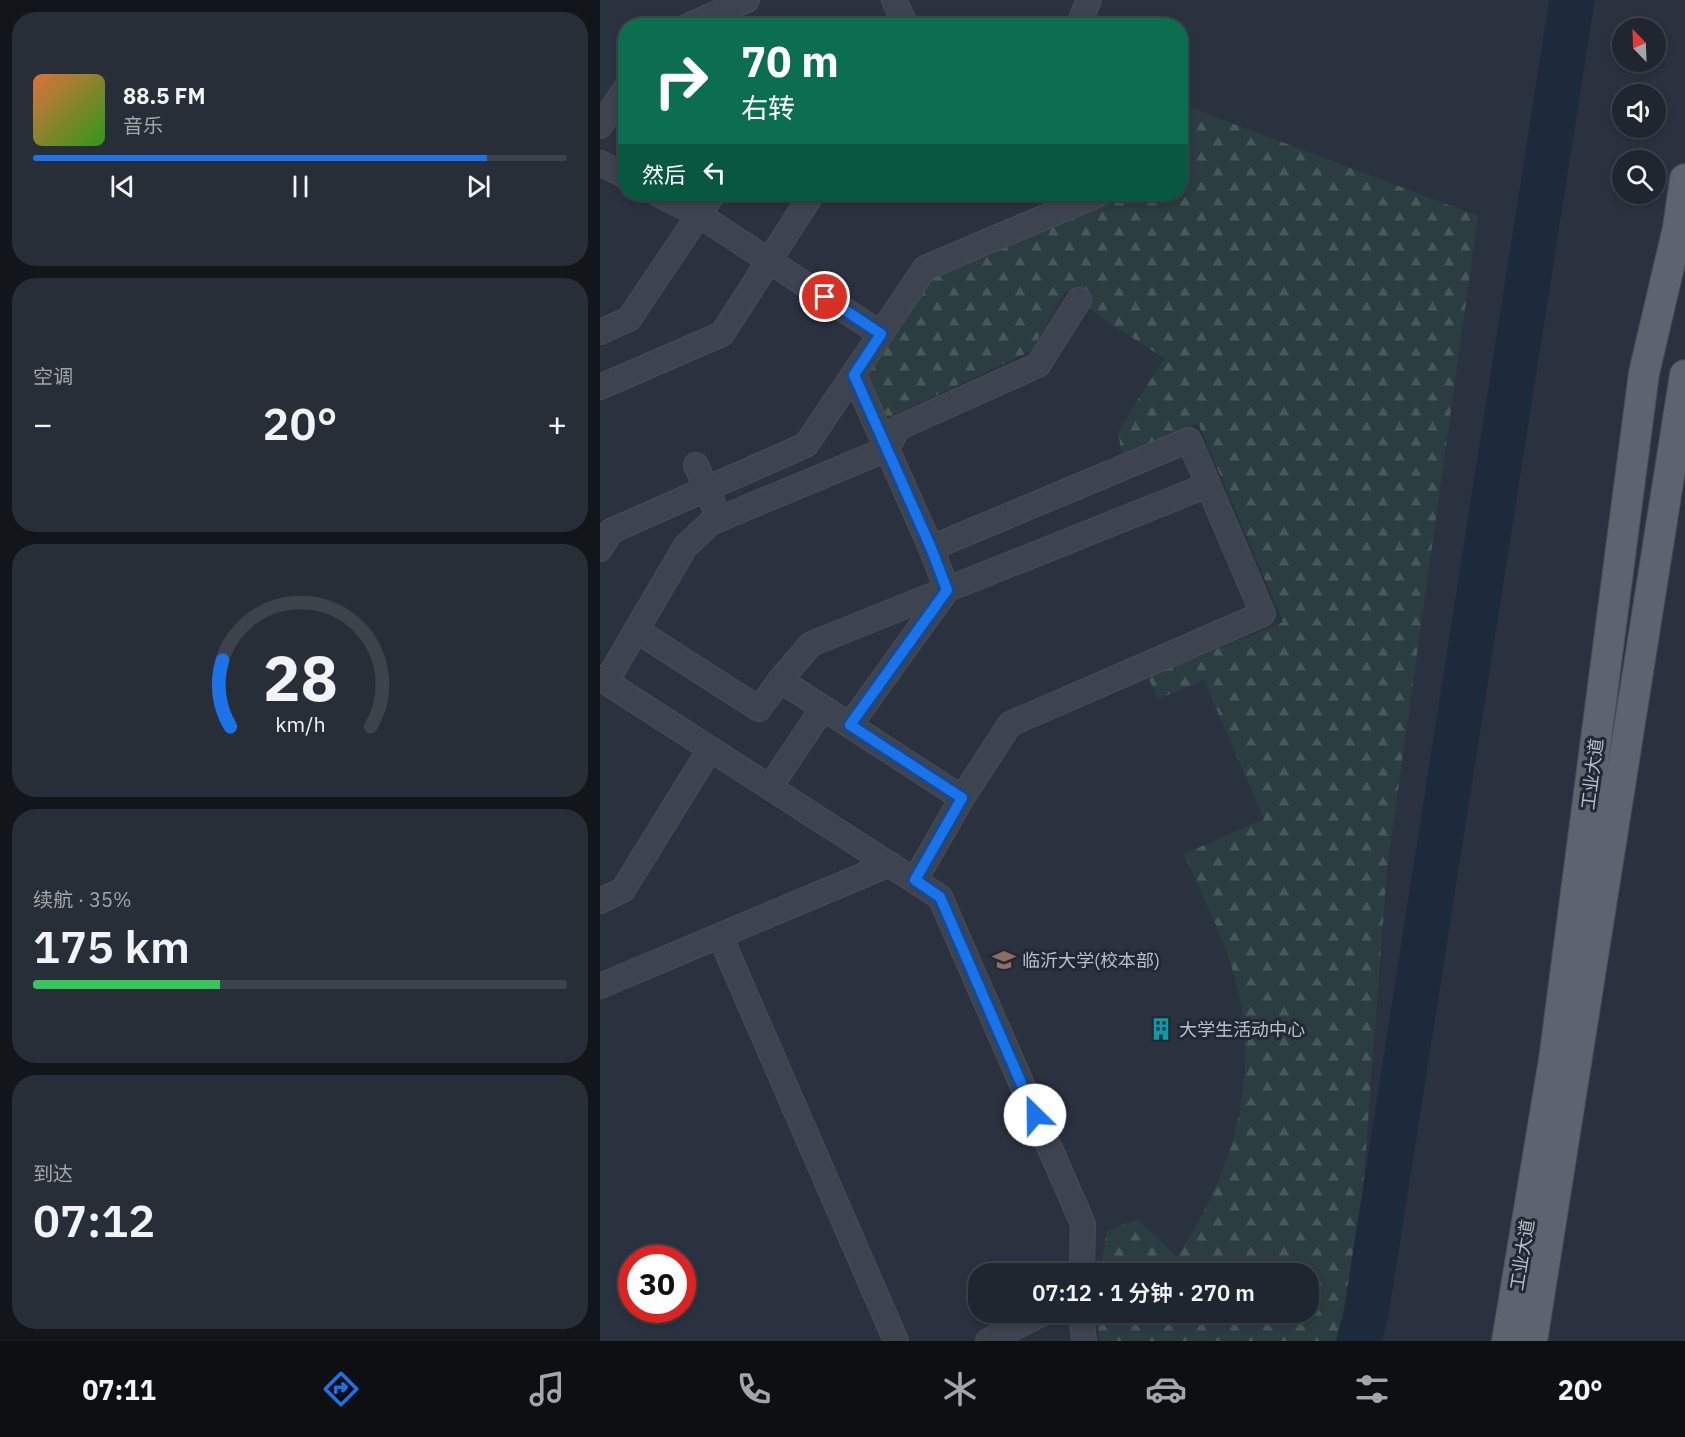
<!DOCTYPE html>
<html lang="zh">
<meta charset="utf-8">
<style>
:root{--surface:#20262f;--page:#282e37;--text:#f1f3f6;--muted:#a2a5aa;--line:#3d434b;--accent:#1a73e8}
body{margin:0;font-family:"IBM Plex Sans","Noto Sans SC",sans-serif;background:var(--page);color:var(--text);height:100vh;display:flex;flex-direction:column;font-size:22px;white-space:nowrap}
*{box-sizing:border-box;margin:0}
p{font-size:20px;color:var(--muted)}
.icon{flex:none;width:33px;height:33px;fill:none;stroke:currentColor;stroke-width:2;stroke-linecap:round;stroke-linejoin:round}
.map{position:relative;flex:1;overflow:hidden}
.panel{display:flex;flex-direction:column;gap:12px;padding:12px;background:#12151a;width:600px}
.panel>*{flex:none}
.hud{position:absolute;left:18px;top:18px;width:570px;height:183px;border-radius:24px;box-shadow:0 3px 9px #0003,0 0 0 2px var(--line);background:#0b6e4f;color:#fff;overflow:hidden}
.needle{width:39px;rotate:337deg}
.fabs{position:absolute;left:1012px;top:18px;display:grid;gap:12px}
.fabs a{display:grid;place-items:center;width:54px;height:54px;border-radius:50%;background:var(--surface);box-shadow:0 3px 9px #0003,0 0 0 2px var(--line);font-size:30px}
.speed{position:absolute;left:18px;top:1245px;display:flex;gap:12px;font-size:30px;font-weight:700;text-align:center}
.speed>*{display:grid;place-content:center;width:78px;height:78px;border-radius:50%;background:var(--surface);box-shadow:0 3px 9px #0003,0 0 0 2px var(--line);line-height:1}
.speed .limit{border:9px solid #d22;background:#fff;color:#111}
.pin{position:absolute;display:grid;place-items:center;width:51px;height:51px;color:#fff;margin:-26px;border:3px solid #fff;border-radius:50%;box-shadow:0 2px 6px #0007}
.me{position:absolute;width:66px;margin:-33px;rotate:337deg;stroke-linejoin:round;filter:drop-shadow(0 0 4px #0008)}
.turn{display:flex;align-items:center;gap:21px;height:126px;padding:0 24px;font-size:27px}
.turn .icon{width:78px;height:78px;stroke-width:2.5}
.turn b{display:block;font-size:42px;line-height:51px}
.then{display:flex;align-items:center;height:57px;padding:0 24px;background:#0003;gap:12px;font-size:22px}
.big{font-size:45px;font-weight:600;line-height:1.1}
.panel .widget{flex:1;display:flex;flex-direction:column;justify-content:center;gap:9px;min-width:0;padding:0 21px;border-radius:24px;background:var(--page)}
.panel .dial{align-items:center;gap:0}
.dial svg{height:156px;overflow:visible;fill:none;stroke:var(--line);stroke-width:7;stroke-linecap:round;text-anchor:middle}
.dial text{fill:var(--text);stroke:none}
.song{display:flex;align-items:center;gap:18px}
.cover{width:72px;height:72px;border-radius:9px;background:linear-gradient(135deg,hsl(20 70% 55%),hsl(110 70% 35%))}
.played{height:6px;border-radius:3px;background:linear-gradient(90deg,var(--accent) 85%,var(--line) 85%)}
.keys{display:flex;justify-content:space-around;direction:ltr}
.heat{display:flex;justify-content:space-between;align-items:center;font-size:33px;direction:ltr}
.charge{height:9px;border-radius:4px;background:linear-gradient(90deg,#34c759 35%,var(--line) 0)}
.trip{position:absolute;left:368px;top:1263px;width:351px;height:60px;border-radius:24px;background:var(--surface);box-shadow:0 3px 9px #0003,0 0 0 2px var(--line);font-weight:600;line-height:60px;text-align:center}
.menu{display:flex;height:96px;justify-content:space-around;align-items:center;background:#0d0f13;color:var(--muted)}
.menu .icon{width:42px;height:42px}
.menu .selected{color:var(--accent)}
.menu b{font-size:27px;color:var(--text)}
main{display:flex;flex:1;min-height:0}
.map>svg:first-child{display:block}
.forest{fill:url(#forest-firs)}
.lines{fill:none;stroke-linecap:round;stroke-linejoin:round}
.river{stroke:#1d2a3c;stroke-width:45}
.minor-casing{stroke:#474d58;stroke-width:26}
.major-casing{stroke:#474d58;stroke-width:32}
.minor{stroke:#3d444f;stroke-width:24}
.major{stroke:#5c646f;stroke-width:30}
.route-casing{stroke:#114b97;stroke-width:15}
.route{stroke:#1a73e8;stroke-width:10}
.labels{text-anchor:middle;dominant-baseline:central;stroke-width:6;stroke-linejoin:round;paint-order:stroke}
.street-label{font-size:18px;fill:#bac0c9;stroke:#222934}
.poi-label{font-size:18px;fill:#bac0c9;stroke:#222934;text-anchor:start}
</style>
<main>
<section class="panel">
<div class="widget">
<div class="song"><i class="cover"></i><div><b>88.5 FM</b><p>音乐</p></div></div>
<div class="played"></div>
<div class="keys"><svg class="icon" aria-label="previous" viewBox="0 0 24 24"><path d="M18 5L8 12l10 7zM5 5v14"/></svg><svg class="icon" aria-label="pause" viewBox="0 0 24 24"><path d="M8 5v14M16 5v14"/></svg><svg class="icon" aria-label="next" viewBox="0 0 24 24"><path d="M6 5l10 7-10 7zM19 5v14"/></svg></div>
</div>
<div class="widget"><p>空调</p>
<div class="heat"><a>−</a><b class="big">20°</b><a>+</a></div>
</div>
<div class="widget dial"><svg viewBox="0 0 100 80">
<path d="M14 69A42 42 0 1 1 86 69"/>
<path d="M14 69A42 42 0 0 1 10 35" stroke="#1a73e8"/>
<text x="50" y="56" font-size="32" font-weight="700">28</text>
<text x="50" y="72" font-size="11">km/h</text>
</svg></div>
<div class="widget"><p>续航 · 35%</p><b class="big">175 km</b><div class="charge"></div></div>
<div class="widget"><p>到达</p><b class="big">07:12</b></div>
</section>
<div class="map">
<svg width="1085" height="1341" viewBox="0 0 1085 1341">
<defs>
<pattern id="forest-firs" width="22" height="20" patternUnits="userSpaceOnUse" patternTransform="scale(1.5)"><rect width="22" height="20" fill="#2b3d40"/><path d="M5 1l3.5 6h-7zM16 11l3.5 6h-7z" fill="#48575a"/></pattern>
</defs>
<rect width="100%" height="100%" fill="#2a323f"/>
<path class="forest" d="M581,104L878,216L787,869L755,1295L737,1341H500L495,1313L708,1312V1274L500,1273L507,1231L537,1219L577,1257C629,1177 657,1095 640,999C630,949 605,901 584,854L664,819L604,680L558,699L548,677L683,622L598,423L522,456L518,432L564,358L509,323L466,291L431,351L285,419L267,377L331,276L521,194H580Z"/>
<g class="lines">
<path class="river" d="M759,1341L766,1314L972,0"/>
<g class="minor-casing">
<path id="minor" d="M294,0L306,26
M88,26L147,0
M478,26L489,0
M0,126L26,88
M0,163L26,176
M58,194L99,215L281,334
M0,332L29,319L113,194
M254,375L331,548L589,440L663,614L410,724L362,798
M0,387L122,334L212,194
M96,465L113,504
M0,549L11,531L206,445L325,268L499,194
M36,630L159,709L180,680L362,798L315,880
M0,678L340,897L483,1224L482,1269L479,1274
M180,680L211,644L608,485
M6,682L85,547L110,523L287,449L298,428L438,365L479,300
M250,725L347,590L331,548
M170,787L223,708
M0,901L23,890L110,749
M120,936L296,1341
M0,986L290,864
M481,1312L484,1341
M388,1341L445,1312"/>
</g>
<g class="major-casing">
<path id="major" d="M1078,228L1085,179
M907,1341L954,1060L1044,373L1078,228L1085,210
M932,1341L1085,375"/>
</g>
<use href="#minor" class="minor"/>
<use href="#major" class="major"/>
</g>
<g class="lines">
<g class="route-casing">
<path id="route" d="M225,297L281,334L254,375L331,548L347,590L250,725L362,798L315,880L340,897L435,1115"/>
</g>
<use href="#route" class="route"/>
</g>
<defs>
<g id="university-bare" transform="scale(1.8)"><path d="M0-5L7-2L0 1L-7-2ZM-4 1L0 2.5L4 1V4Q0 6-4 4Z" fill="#8d6e63" stroke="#222934" stroke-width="2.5" paint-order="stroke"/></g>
<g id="building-bare" transform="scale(1.8)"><path d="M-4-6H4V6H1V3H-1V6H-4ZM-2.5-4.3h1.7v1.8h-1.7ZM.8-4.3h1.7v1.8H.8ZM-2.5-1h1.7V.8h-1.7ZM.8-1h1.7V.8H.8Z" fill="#0f9aa8" stroke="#222934" stroke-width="2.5" paint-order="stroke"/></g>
</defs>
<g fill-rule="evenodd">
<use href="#university-bare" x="404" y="960"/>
<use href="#building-bare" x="561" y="1029"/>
</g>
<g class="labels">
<g class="street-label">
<text transform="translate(992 774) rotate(-83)">工业大道</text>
<text transform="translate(922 1255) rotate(-81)">工业大道</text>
</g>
<g class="poi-label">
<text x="422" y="960">临沂大学(校本部)</text>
<text x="579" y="1029">大学生活动中心</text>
</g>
</g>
</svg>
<div class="fabs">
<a><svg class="needle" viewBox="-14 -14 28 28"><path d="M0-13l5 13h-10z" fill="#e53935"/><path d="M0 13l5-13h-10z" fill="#a2a5aa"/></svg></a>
<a><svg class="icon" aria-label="sound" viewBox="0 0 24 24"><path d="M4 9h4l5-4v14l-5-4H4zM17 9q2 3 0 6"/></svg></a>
<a><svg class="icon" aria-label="search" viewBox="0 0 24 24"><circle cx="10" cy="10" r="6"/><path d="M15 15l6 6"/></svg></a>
</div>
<div class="speed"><div class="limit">30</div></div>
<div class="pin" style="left:225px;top:297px;background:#d93025"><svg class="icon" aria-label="arrive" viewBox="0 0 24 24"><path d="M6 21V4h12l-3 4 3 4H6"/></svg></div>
<svg class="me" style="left:435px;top:1115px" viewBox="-20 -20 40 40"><circle r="19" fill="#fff"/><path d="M0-13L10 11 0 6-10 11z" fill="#1a73e8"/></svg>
<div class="trip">07:12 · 1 分钟 · 270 m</div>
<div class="hud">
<div class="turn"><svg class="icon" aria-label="right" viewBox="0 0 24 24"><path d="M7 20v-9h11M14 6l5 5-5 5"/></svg><div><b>70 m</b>右转</div></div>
<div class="then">然后<svg class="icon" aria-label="left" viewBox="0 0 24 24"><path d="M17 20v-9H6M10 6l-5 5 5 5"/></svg></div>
</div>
</div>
</main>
<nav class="menu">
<b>07:11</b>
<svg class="icon selected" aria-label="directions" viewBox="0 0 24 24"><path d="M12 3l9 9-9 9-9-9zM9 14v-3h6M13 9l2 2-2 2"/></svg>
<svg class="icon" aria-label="music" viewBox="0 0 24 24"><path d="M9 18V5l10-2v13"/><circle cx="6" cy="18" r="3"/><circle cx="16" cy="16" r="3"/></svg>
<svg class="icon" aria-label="phone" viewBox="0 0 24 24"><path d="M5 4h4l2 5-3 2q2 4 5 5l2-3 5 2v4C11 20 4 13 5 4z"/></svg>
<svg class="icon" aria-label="climate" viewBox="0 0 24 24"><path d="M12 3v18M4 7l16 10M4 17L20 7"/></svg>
<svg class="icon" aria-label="car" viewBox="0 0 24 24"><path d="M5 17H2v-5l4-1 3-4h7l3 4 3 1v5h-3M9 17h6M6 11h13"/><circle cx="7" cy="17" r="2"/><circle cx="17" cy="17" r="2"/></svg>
<svg class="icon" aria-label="filters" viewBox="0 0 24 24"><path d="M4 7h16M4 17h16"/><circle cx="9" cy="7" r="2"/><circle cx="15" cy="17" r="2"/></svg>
<b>20°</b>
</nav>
